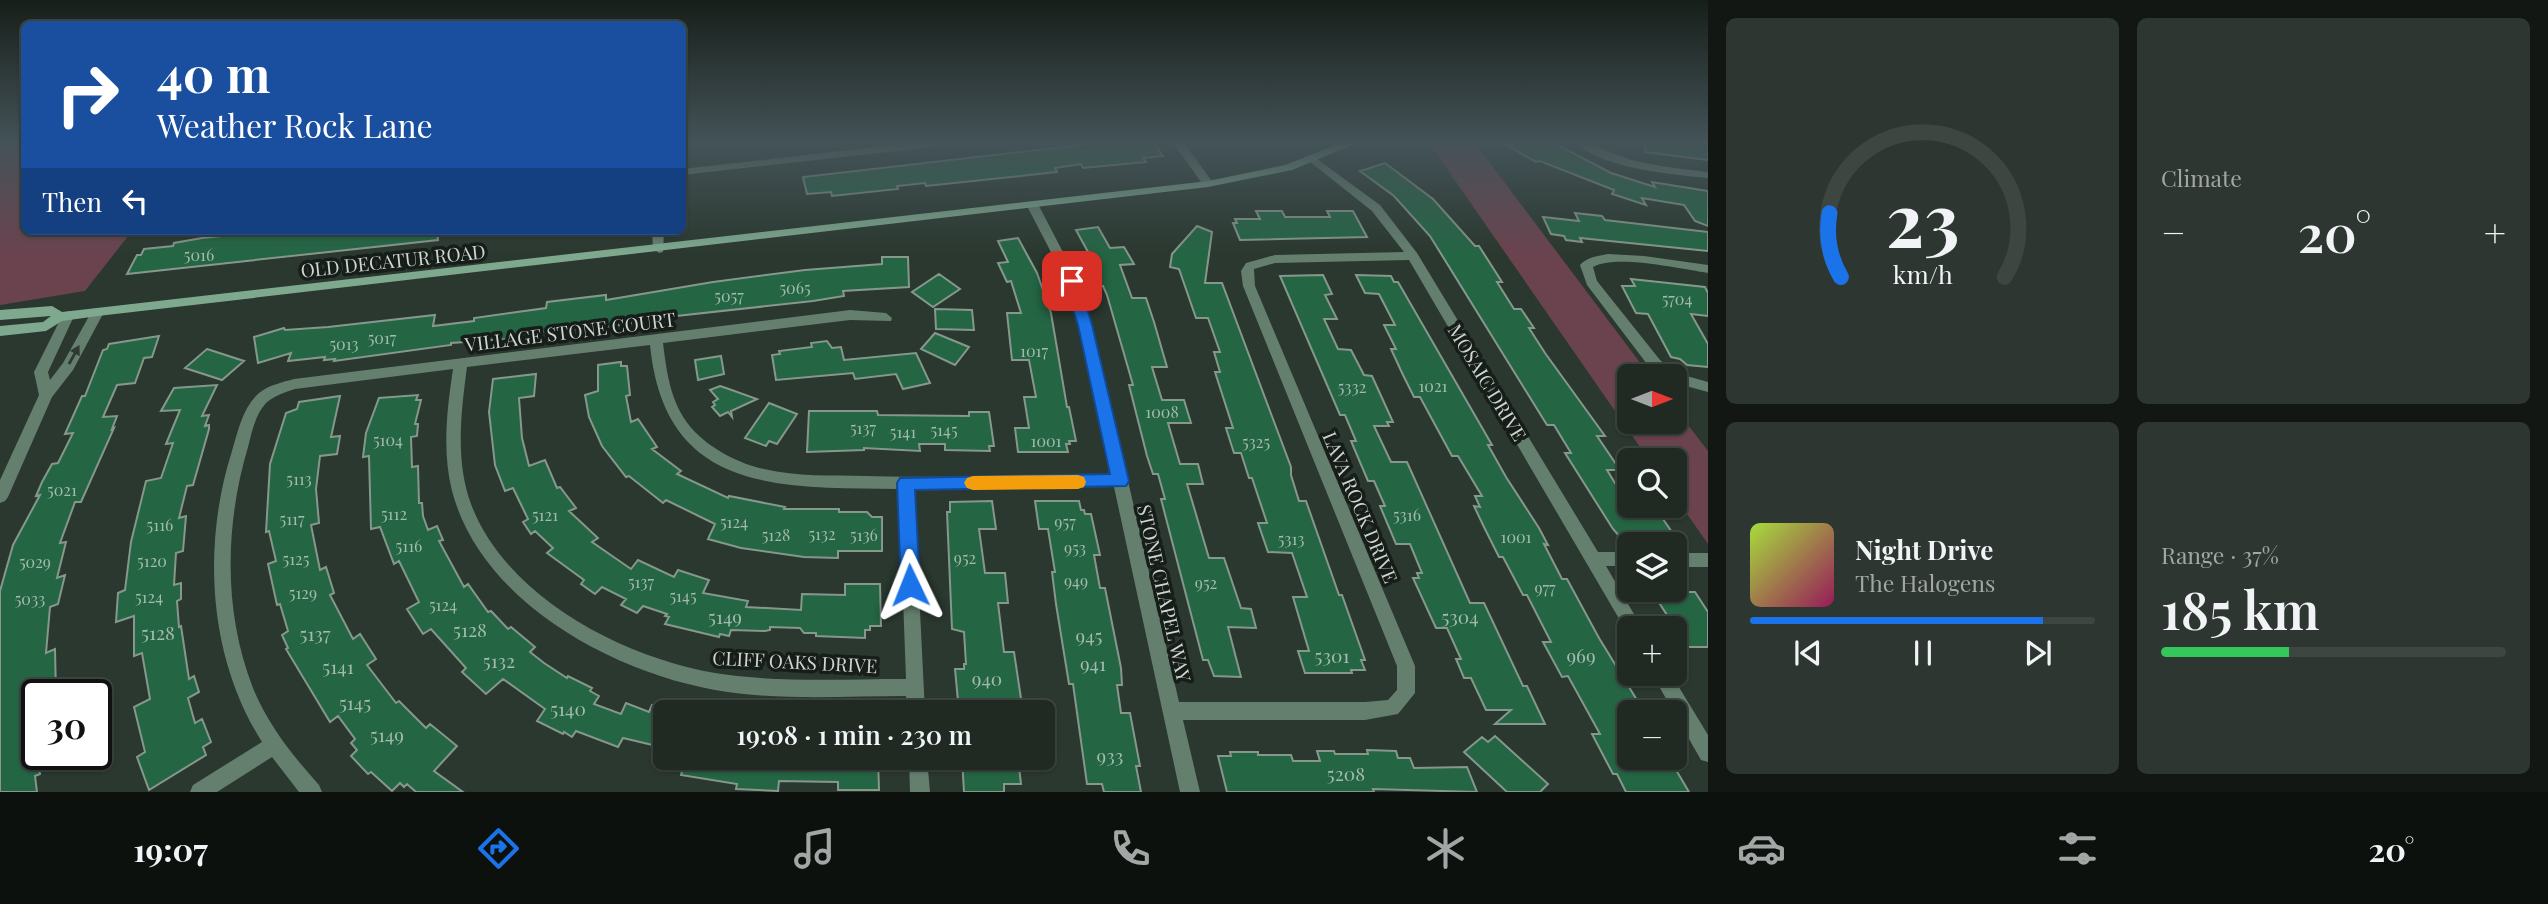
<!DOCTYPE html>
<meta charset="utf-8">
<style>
:root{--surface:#202a23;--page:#2d3630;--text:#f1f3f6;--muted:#a2a7a6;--line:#3d4641;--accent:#1a73e8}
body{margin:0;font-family:"Playfair Display",serif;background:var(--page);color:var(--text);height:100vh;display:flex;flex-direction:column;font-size:26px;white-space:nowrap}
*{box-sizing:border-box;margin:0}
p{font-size:23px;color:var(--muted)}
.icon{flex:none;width:38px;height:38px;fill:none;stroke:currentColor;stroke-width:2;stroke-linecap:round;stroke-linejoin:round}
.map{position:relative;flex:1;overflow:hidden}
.drawer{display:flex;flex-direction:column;gap:18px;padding:18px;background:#121713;width:840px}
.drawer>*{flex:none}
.top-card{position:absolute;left:21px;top:21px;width:665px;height:214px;border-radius:10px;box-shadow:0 2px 5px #0004,0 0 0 2px var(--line);background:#1a4fa0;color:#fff;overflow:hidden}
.needle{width:46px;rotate:90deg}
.controls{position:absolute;left:1617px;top:364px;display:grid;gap:14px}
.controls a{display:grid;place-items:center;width:70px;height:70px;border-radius:10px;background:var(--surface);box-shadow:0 2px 5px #0004,0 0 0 2px var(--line);font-size:35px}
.speed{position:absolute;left:21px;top:679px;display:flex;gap:14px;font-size:35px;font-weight:700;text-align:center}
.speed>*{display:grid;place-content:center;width:91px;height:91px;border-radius:50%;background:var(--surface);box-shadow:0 2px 5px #0004,0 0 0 2px var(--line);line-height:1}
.speed .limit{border:4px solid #111;border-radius:10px;background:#fff;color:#111}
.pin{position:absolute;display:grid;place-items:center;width:60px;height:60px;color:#fff;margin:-30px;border-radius:14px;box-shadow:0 4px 10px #0006}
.me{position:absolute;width:77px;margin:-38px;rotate:358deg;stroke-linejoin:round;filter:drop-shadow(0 0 5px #0008)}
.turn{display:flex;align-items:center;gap:24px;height:147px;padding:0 21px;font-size:32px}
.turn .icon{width:91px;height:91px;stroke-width:2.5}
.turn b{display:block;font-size:49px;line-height:60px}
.then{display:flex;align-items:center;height:66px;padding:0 21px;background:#0003;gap:14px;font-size:26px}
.big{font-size:52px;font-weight:600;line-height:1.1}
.drawer .widget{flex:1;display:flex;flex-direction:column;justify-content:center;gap:10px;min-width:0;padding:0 24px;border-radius:10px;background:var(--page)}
.drawer .dial{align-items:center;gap:0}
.dial svg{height:182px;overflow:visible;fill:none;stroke:var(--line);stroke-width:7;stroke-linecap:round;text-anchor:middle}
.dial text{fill:var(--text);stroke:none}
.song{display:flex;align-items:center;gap:21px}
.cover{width:84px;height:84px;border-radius:10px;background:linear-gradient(135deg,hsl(80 70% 55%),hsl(330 70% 35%))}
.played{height:7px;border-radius:4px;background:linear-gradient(90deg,var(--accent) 85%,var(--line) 85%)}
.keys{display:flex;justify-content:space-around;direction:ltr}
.heat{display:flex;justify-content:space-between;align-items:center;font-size:38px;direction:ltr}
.charge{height:10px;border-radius:5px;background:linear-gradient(90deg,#34c759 37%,var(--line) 0)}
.drawer .tiles{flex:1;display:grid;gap:18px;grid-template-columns:repeat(2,1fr)}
.trip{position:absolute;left:653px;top:700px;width:402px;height:70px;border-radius:10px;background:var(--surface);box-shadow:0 2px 5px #0004,0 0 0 2px var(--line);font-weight:600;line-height:70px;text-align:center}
.menu{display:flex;height:112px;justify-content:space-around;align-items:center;background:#0d110e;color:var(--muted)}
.menu .icon{width:49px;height:49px}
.menu .on{color:var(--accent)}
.menu b{font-size:32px;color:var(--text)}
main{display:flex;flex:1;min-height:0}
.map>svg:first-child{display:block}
.green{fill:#6a434f}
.building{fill:#246544;stroke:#86978c;stroke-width:2}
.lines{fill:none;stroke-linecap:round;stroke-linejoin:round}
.street{fill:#657f6f;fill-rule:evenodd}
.secondary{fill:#7fa98f;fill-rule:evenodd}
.oneway{fill:#2e3a33}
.route{fill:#1a73e8;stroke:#114b97;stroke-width:2}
.slow{fill:#f59e0b}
.labels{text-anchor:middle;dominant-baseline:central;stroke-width:7;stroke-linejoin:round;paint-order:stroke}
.number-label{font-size:16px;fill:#a4baae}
.street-label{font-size:19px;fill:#ced6d1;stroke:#171d19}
.near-number-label{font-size:19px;fill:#a4baae}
</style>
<main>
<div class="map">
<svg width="1708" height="792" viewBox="0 0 1708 792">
<rect width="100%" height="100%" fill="#2a382f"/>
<path class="green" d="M0,143H24V231H132L85,291L0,305Z
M1429,143H1475L1650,376H1629V422H1675V408L1708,451V544L1675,497V460H1649Z"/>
<path class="building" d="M1099,143H1154L1163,156L1143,158L1146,162L1083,168L1081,164L1055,168L1057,172L926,186L925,183L897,186L898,189L832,196L831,192L807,194L803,177Z
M1503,143H1554L1611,173L1655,187L1652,182L1708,191V226L1695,221L1684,205L1642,198L1646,205L1612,194L1614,190L1540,161L1536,162Z
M1645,143H1708V160L1645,152Z
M1385,163L1433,199L1475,246H1479L1502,282H1497L1514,309H1521L1534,328H1529L1545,353L1605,436H1597L1620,470H1607L1629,506H1654L1674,535L1620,537L1613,529L1565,453H1571L1554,425H1547L1430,236L1394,196L1360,171Z
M1256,211H1282L1285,217H1330L1327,211H1353L1367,237L1240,240L1233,223H1237L1235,219H1260Z
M1575,213L1602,216L1605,220L1708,232V251L1580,238L1582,242L1566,240L1564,236L1551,234L1543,217L1579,221Z
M1197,226L1212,232L1205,283H1222L1291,467V475L1299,501H1306L1339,595H1342L1365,660H1361L1365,670H1351L1352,673H1305L1298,651H1309L1293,597H1307L1292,553L1268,552L1258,523H1267L1252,478H1249L1241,453H1234L1226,428H1233L1215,372H1220L1214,352H1220L1208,318H1196L1179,269L1170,267L1172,254Z
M1098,227L1110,248L1124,247L1134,264L1120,265L1132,298H1146L1154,322L1167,367H1152L1162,400H1184L1191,423H1168L1180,464H1198L1203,484H1187L1209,558H1224L1241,608L1251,609L1256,628L1228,627L1241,677L1214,676L1208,660H1203L1161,499H1165L1158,474H1153L1147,456L1129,385H1133L1107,295L1103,286H1101L1093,261L1076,230Z
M271,231H437L438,240L127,274L137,255H141L144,249L173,246L174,243L202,238Z
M1018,238L1037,273L1051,313L1067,407H1069L1076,441H1069L1070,444H1066L1068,452H1018L1015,428H1029L1024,397H1036L1029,360H1012L1007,313H1021L1011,281L1007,282L998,263L1008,262L998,241Z
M882,257H908L909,287L843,291L844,296L813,301L658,318L614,326L529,333L524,338L451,343V345L334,361L335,359L324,360L325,357L288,361L291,353L258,363L254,337L284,328L285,330L328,327L435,315L433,326L474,321V318L546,308L547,302L606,295V300L713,282L805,270L882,264Z
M939,274L960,289L933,307L912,292Z
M1323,275L1332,294L1325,295L1337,319H1324L1338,349L1351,350L1364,375L1372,376L1393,422H1387L1389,426H1374L1391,462H1407L1470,603H1484L1523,686H1527L1545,724H1495L1511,710H1486L1471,678H1464L1456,659H1461L1447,628H1436L1413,578H1419L1417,573H1422L1410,544H1396L1380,506H1385L1374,481H1368L1351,441H1356L1345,415H1340L1280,276Z
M1356,275L1391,276L1394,282H1398L1484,431L1492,445H1488L1506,477L1539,528L1548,545L1544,544L1562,579H1567L1599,638L1640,705H1636L1640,712H1629V758H1669L1689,792H1626L1617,774H1613L1592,734H1600L1568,676L1562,677L1543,642H1551L1527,595H1523L1503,557H1499L1484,527L1474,506L1480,507L1475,496H1482L1458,456H1452L1420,397H1414L1403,375L1391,349H1396L1384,325H1395L1379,294L1365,293Z
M1631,279L1705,287L1708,293V316L1691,314L1708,344V367L1687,365L1680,359L1671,357L1648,314L1636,313L1622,286H1635Z
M935,309L972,310L974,330L936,329Z
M935,333L969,347L955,365L921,349Z
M159,336L152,357L144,358L135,383L117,385L103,417L117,416L112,429L114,428L81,502H75L60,543L66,542L57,578L65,575L58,604L50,607L46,653L55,649L56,695H37V728L33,730L40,774L35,776L37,792H0V591L13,545L40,495L36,496L42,482L52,464L58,463L73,433L65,434L82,396H85L103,350L107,349L109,344Z
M827,341L832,348L841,347L844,360L916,353L930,383L903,389L896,374L855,379L853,373L776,380L772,355L780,354L779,351L812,347L811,343Z
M207,349L244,361L222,380L185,368Z
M721,356L724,374L698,380L695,360Z
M621,362V366H627L630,395L626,396L631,422L638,419L657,447L652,449L681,471L677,474L728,498L729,496L785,507L784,509H839V512H867L872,517H882V551H838V558L804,557L741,548L708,539L715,524L666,500L663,503L629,476L626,477L602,446L589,417L585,395L598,391V365Z
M536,374L534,396L519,398L522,438L529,466L545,460L557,488L560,487L576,508L569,511L598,538L592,542L631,569L638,560L674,577L678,570L709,580L703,593L748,601L746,607L801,610L802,594L845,595V584H880L881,626H870V630H865V638L816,636V633H804L800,628L770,627V630L765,631L731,630L729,636L720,634L719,637L665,624L669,617L665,616L667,614L643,606L637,613L621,605L626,599L602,587L595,594L581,584L584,580L547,553L553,548L535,531L531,534L523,522L528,519L513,488L505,491L495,465L489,412L493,379Z
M217,385L202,416L209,415L205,426L209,425V429L193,485L187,486L179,518L186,516L183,551L176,553L174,585L181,583V599L177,601L179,627L181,626L189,679L194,676L199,692L188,698L195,723L202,719L211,742L203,747L206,755L149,790L137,757L145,752L134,707L150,699L142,653L134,656V616L116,622L118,593L125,590L131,542L146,481L161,478L173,443L166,444L180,410L161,411L174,388Z
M720,386L726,388L757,399L731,411L732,417L728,412L720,416L712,407L715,405L713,402L718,399L710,390Z
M418,395L416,400H421L415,424H418L417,436L411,437L412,467L418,466L419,503H422L423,516L428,530L437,526L443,540L439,541L464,587L468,584L488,612L491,611L508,629L511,627L535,647L530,652L544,663L567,678L568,676L592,688L590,691L599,696L594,704L621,714L626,703L649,712L652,705L665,709V748L623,738L618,747L576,731L572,737L564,732L563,734L537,721L545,709L503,679L486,694L462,672L466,668L431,629L423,634L407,609L419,602L399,561L394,564L380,527L371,529L369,456L363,457L366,433L379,398Z
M340,396L331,437L340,436L337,454L320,456L316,489L319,523L311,525L320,570L326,567L334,593L330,595L353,639L360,634L376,659L367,665L396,703L399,701L426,728L430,724L457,746L434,771L463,792H416L407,784L404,787L400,783L392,791L371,772L368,774L351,756L357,750L351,743L355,739L338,716L330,722L286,649L288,648L282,635L288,631L280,604L277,605L268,564L276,561L269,531L266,532L270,464L286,413L297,409L299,402Z
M769,403L797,414L777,444L769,441L766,446L745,438Z
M809,411H877L878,415L969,416V412H989L994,446H989L990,451L945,450V444H919L920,451L864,448V450L807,452Z
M992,501L996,529H979L985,573H1005L1008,603H998L1004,652H1014L1023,712H959L955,669H964V664H966L964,632L952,629L947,512H950V502Z
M1035,501H1079L1081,510H1084L1085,514H1091L1100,555H1094L1100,588H1105L1121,668L1122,685H1117L1121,713H1130L1140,766H1136L1141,792H1104L1102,784H1087L1073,684H1069L1056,604L1052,572H1055L1048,529H1039Z
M1652,592H1695L1708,612V647H1688Z
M1495,736L1548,784L1540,792H1507L1464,752L1482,737L1488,742Z
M1367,750L1396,751L1398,758H1410L1414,768L1467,767L1477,792L1373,789L1374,792H1227L1218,756H1231L1230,752H1258V755H1291L1293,761H1320L1317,751H1334L1335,754H1368Z
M686,758H878L879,790H838V782L779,781L778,791L736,789L737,784L681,775Z
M962,758H1018L1021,784H1004V792H964Z"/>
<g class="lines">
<path class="street" d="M910,143H947L942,146L682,175V169Z
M1173,143H1184L1214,184L1212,186H1204Z
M1575,143C1595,143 1613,154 1632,160C1657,166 1683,169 1708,172V178C1668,174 1607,169 1575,143Z
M1313,156L1380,205L1417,253L1598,552H1629V566H1606L1642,628H1629L1628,634L1409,260L1275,263L1254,269L1255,286L1415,666V693L1398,714L1365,720H1183L1200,792H1180L1114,487L914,489L925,712H907L906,696C843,696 778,701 715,690C610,671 481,601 452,491C442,451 447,409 453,369L295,389C285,392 274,396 266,403C255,415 252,432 248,447C225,524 223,612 253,688C268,725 293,756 319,785L322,792H299L272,757L217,792H190L193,785L262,742C208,657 202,545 232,451C238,431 243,407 259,393C269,385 283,382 294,379L850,310L886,313L892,318L891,321L850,320L663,343C667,375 671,407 695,432C713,450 740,464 764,469C797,477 832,475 865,476C947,478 1029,476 1111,475L1078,325L1066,281L1027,206L1033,202L1039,206L1078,281L1092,325L1179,702H1365L1388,700L1397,690V666L1243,286L1241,271L1246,263L1275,255L1404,252L1372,211L1309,161V157ZM650,345C665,495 780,487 899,489L906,679C842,679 778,683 715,673C622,657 506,597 471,504C455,461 461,412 467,367Z
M652,231H664L663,252L659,253L653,249Z
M1608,254L1644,256L1708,265V273C1681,269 1616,254 1593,267L1597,281L1660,360L1676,373L1708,382V392L1675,383V376H1662L1650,368L1587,285L1580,265C1587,257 1598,256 1608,254Z
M98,308L104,312L73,370L52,397L8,497L5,501L0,503V480L39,395L34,372L62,316L68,311L74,316L48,372L50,380L63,363L93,309Z
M1675,553H1708V567H1675Z
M1652,674H1671L1708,735V762L1701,760Z
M909,758H927L930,792H910Z"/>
<path class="secondary" d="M1341,143H1357L1292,170L1208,187L98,316L62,321L46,331L0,336V326L43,322L51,316L0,320V310L52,306L62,312L1208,181L1285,165Z"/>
</g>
<defs><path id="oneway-solid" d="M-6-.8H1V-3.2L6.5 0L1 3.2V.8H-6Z" transform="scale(1.75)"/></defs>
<use class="oneway" href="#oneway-solid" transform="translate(74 355) rotate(-61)"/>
<linearGradient id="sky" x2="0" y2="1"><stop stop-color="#171f1a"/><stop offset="0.56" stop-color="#445358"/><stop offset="1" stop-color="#445358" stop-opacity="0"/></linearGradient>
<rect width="1708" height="254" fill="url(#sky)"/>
<path class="route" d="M1072,276L1079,281L1092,325L1129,481L1126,486L915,490L920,585L917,591L910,593L904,591L901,585L897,483L900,478L1110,474L1078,325L1064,281Z"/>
<path class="slow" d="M1078,475L1084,477L1086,482L1084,487L1078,489L973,490L967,488L964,483L967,478L973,476Z"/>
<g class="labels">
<g class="number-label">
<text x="199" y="254">5016</text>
<text x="795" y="287">5065</text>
<text x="729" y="295">5057</text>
<text x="1677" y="298">5704</text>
<text x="382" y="337">5017</text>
<text x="344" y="343">5013</text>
<text x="1034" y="350">1017</text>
<text x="1433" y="385">1021</text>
<text x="1352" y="386">5332</text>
<text x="1162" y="411">1008</text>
<text x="863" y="427">5137</text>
<text x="944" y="429">5145</text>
<text x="903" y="431">5141</text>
<text x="388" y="439">5104</text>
<text x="1046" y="440">1001</text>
<text x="1256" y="441">5325</text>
<text x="299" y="478">5113</text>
<text x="62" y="489">5021</text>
<text x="394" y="513">5112</text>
<text x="545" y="514">5121</text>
<text x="1407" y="514">5316</text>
<text x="292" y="518">5117</text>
<text x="734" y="521">5124</text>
<text x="1065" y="521">957</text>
<text x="160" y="524">5116</text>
<text x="822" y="533">5132</text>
<text x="776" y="534">5128</text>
<text x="864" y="534">5136</text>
<text x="1516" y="536">1001</text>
<text x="1291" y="538">5313</text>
<text x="409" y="545">5116</text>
<text x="1075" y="547">953</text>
<text x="965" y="557">952</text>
<text x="296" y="558">5125</text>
<text x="152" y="560">5120</text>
<text x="35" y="561">5029</text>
<text x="1076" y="580">949</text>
<text x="641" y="581">5137</text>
<text x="1206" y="582">952</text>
<text x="1545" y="587">977</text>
<text x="303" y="592">5129</text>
<text x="683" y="595">5145</text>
<text x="149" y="596">5124</text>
<text x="30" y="598">5033</text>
<text x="443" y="604">5124</text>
</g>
<g class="street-label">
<text transform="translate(393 260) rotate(-6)">OLD DECATUR ROAD</text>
<text transform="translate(570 331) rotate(-7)">VILLAGE STONE COURT</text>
<text transform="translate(1488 382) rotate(59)">MOSAIC DRIVE</text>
<text transform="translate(1361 507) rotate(67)">LAVA ROCK DRIVE</text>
<text transform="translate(1165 593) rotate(77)">STONE CHAPEL WAY</text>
<text transform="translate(795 661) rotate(3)">CLIFF OAKS DRIVE</text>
</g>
<g class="near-number-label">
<text x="725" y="616">5149</text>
<text x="1460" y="616">5304</text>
<text x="470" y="629">5128</text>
<text x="158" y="632">5128</text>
<text x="315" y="633">5137</text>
<text x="1089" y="635">945</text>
<text x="1332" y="655">5301</text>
<text x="1581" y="655">969</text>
<text x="499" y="660">5132</text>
<text x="1093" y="663">941</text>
<text x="338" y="666">5141</text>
<text x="987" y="678">940</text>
<text x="355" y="702">5145</text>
<text x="568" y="708">5140</text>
<text x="387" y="734">5149</text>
<text x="1110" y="755">933</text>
<text x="1346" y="773">5208</text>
</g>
</g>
</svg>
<div class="controls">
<a><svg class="needle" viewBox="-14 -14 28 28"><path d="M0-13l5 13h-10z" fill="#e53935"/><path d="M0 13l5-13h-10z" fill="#a2a7a6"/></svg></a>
<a><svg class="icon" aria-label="search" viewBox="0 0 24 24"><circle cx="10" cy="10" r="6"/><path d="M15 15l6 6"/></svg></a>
<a><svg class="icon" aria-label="layers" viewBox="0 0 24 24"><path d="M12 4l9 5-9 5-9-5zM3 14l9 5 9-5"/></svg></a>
<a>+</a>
<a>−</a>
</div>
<div class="speed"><div class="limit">30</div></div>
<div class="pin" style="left:1072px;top:281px;background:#d93025"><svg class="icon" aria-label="arrive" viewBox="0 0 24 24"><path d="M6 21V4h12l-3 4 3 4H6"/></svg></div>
<svg class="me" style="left:910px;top:585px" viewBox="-20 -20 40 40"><path d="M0-17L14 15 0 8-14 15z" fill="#1a73e8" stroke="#fff" stroke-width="4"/></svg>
<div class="trip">19:08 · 1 min · 230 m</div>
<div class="top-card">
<div class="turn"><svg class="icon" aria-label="right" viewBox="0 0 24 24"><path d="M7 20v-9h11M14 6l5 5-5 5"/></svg><div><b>40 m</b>Weather Rock Lane</div></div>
<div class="then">Then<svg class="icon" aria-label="left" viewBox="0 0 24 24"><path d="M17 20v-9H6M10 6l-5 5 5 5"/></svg></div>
</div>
</div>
<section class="drawer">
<div class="tiles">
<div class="widget dial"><svg viewBox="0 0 100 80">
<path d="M14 69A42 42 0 1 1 86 69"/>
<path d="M14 69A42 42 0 0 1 9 41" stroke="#1a73e8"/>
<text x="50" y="56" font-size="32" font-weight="700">23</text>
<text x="50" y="72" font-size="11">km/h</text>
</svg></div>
<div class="widget"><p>Climate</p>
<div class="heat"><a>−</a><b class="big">20°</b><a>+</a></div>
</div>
<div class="widget">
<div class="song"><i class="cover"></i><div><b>Night Drive</b><p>The Halogens</p></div></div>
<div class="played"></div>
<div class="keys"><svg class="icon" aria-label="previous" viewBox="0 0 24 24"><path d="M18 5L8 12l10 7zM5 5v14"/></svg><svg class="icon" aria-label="pause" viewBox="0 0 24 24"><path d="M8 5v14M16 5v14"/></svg><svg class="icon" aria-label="next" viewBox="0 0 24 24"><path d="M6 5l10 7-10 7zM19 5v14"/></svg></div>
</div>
<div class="widget"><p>Range · 37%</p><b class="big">185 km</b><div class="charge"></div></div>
</div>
</section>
</main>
<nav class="menu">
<b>19:07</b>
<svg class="icon on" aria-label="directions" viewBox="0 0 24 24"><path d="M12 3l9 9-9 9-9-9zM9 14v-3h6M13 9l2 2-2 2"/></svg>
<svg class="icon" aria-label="music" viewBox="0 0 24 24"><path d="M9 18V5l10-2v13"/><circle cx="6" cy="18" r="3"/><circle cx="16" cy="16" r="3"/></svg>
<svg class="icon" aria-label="phone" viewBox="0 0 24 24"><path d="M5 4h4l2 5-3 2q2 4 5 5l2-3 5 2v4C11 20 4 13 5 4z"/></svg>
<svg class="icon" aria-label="climate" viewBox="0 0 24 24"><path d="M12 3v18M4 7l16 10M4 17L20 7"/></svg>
<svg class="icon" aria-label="car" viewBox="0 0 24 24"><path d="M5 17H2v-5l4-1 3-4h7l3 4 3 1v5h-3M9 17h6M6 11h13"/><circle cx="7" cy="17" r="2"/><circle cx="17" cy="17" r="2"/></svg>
<svg class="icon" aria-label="filters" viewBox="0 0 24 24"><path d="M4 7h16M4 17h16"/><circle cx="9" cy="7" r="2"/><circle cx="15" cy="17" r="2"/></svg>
<b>20°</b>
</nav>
